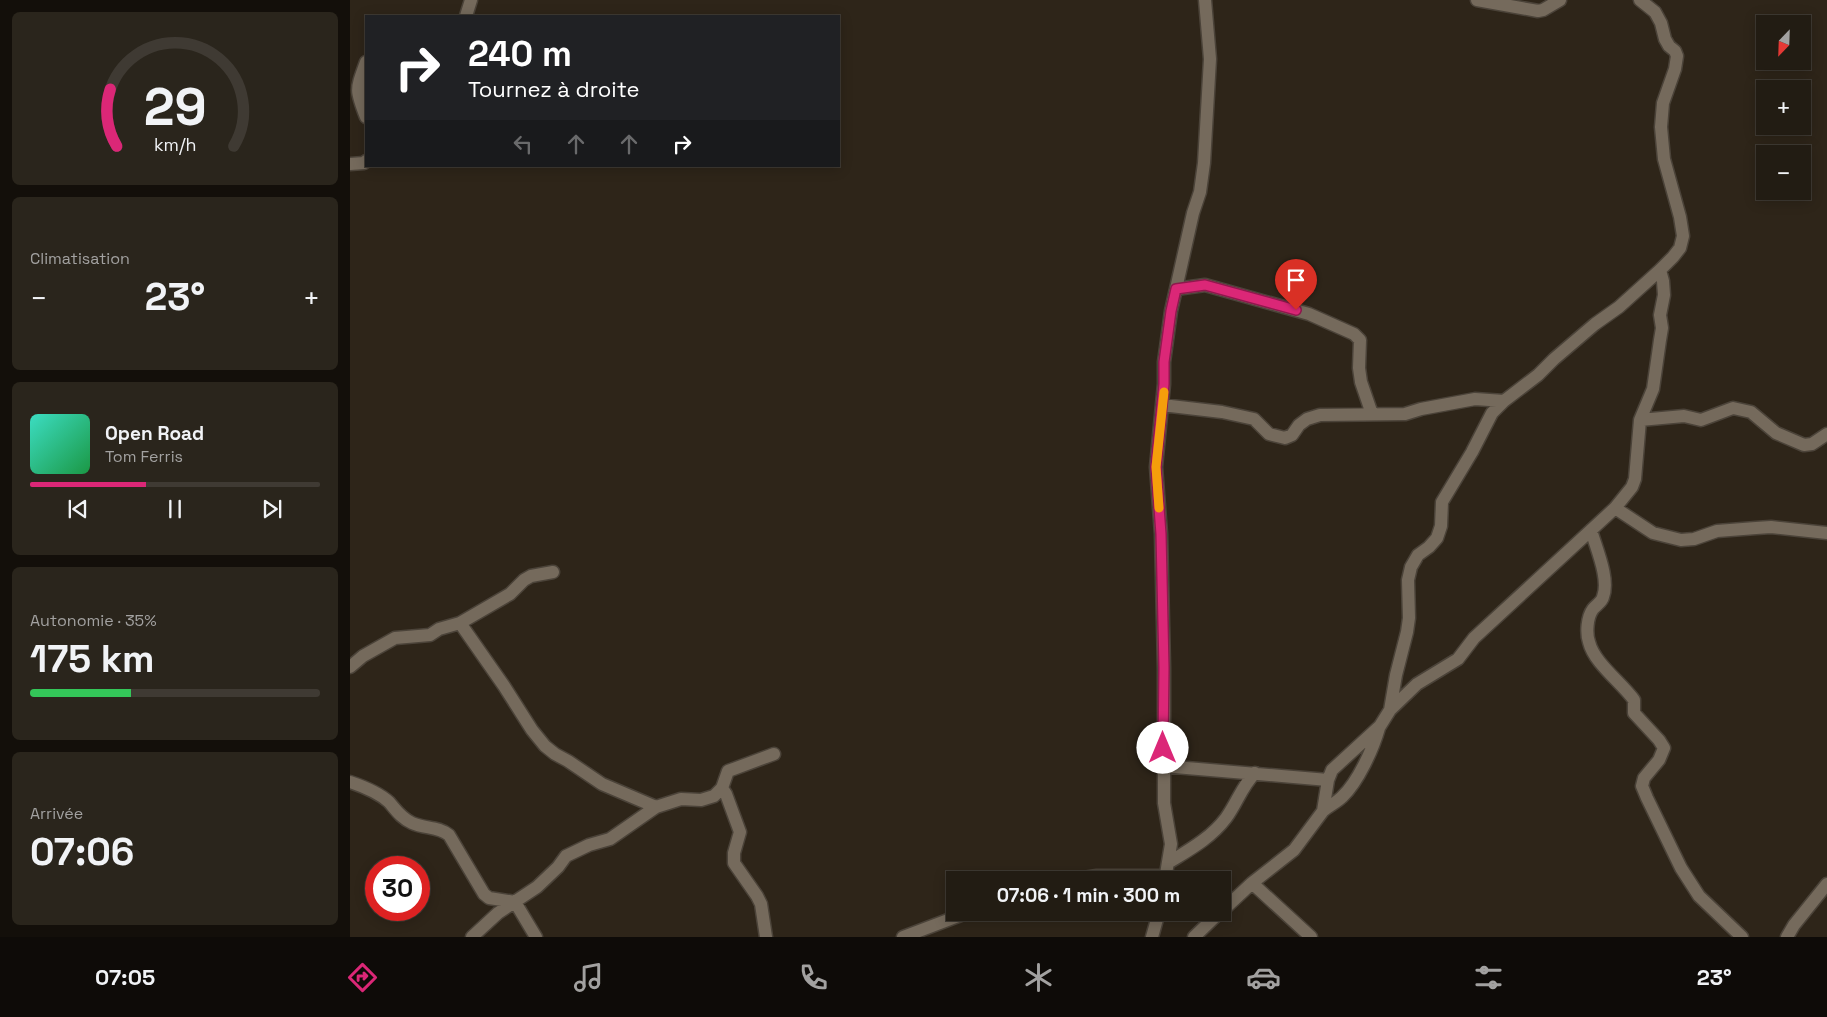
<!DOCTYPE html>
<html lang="fr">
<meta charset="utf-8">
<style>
:root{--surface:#221c13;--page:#2a251c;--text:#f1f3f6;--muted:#a2a1a0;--line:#3f3a33;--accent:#db2777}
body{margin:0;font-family:"Space Grotesk",sans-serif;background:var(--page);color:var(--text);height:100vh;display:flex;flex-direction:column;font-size:19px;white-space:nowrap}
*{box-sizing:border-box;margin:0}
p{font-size:16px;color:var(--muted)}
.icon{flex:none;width:28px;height:28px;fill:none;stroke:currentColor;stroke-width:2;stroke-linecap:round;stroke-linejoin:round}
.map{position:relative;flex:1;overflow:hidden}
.sheet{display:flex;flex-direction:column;gap:12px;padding:12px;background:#130f0a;width:350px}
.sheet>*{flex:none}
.hud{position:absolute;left:15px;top:15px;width:475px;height:152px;border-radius:0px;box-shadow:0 2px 12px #0003,0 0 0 1px var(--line);background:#202124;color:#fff;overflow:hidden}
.needle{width:32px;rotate:203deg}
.controls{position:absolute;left:1406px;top:15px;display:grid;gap:10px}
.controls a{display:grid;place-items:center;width:55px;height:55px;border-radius:0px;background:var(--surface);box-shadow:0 2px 12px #0003,0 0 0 1px var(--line);font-size:25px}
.speed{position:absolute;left:15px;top:856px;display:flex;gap:10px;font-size:25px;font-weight:700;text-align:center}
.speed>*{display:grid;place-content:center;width:65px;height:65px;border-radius:50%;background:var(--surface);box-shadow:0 2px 12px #0003,0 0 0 1px var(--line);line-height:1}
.speed .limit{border:8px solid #d22;background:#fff;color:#111}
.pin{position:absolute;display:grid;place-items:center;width:42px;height:42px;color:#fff;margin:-51px -21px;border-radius:50% 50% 50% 0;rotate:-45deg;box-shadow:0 0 5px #0007}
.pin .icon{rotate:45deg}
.me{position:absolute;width:55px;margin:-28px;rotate:0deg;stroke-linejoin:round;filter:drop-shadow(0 0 4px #0008)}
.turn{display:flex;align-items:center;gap:18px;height:105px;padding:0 20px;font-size:22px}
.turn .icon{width:65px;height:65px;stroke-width:2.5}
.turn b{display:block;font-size:35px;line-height:42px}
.lanes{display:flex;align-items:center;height:48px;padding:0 20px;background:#0003;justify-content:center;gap:25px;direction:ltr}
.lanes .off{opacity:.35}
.big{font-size:38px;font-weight:600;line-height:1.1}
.sheet .tile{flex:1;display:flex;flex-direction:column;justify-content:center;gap:8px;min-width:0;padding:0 18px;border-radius:8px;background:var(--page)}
.sheet .dial{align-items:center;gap:0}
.dial svg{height:130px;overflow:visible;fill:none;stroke:var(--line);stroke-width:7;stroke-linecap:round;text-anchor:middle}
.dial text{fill:var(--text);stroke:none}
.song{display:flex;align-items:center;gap:15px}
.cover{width:60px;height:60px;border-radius:8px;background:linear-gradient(135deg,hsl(170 70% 55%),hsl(140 70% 35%))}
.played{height:5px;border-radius:2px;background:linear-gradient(90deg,var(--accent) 40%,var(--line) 40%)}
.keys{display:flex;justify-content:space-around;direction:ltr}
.heat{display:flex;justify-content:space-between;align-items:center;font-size:28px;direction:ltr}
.charge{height:8px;border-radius:4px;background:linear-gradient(90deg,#34c759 35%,var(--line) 0)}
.trip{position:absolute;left:596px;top:871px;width:285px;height:50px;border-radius:0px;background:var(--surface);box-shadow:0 2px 12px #0003,0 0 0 1px var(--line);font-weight:600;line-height:50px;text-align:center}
.tabs{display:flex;height:80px;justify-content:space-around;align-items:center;background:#0e0b08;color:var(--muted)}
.tabs .icon{width:35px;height:35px}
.tabs .on{color:var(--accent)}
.tabs b{font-size:22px;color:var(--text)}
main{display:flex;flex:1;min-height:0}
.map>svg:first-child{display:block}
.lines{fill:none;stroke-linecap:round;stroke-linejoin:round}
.minor-casing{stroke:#4b4339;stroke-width:15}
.minor{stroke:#756a5c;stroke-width:12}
.route-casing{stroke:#8e194d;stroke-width:12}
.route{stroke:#db2777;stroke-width:9}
.slow{stroke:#f59e0b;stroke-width:9}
</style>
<main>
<section class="sheet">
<div class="tile dial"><svg viewBox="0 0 100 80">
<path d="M14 69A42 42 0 1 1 86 69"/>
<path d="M14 69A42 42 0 0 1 10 34" stroke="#db2777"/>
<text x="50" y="56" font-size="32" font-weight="700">29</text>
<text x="50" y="72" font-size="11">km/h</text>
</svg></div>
<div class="tile"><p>Climatisation</p>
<div class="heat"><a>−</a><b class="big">23°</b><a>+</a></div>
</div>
<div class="tile">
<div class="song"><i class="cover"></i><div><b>Open Road</b><p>Tom Ferris</p></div></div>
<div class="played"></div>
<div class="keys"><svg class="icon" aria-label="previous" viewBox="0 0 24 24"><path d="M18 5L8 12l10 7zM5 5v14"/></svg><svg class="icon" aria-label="pause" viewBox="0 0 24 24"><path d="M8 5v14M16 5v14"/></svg><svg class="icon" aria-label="next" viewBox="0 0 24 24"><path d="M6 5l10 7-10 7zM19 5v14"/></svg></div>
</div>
<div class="tile"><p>Autonomie · 35%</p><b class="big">175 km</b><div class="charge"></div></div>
<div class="tile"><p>Arrivée</p><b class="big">07:06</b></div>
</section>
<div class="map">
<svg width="1477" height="937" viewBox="0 0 1477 937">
<rect width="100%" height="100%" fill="#2e2519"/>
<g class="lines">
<g class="minor-casing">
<path id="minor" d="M1127,0L1188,11L1193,10L1210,0
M116,16L121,0
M16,62C6,90 5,89 16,117
M0,164L14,163L16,161
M826,289L855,285L959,314L1004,334L1010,340L1009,368L1011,382L1022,414
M812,405L872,412L904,419L919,434L935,438L942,435L949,425L957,419L970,415L1055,414L1071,409L1125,399L1154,401
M1290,420L1334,416L1351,420L1383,408L1401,412L1426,433L1454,445L1462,444L1477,434
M1265,508L1303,533L1331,540L1344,539L1367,531L1406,528L1421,527L1477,533
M1241,530C1246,548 1260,579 1253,597C1252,602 1246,605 1243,609C1237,617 1236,633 1239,642C1244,663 1271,682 1284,700V713L1309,740L1314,748L1309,760L1294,778L1292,786L1297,798L1331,868L1349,896L1392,937
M110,623L154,686L182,730L195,746L205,754L218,761L252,784L306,807
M0,667L13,656L45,638L80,635L89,629L110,623L160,594L174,580L181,576L203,572
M1040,710L1046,675L1057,632L1059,618L1058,580L1061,567L1068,555L1079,547L1087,538L1091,526L1092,502L1122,452L1142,413L1154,401L1188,375L1204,359L1245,324L1269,307L1310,270
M813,766L978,780
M0,782C12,786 29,793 39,802C46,810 51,818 62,823C75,829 88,826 99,835L134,894L139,898L165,902L186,937
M372,788L376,794L390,832L384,853V863L407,896L411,904L416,937
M973,811C979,806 987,802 992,797C1008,782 1023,749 1029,728
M818,863C839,850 861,838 876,818C887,803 892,786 905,773
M720,880L747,876H816
M815,880L821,844L814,803V668L811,534L806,467L814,384V362L821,311L843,213L850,192L854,163L860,59L855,0
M902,883L961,937
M872,911L902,883L944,850L973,811L978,780L982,770L1030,726L1040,710L1067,684L1108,659L1124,638L1265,508L1282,487L1285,479L1290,420L1303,389L1310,340L1312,328L1310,315L1314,295L1313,281L1310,270L1323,257L1330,248L1333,236L1330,217L1314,159L1311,127L1313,103L1325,69L1327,56L1325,51L1319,46L1315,39L1311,23L1305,12L1290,0
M122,937L148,913L187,887L208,867L216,856L239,845L260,839L306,807L331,799L351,800L364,796L372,788L378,771L424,754
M553,937L619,912
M802,937L809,912
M844,937L870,912
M1437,937L1444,925L1477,884"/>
</g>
<use href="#minor" class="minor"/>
</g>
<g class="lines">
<g class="route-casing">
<path id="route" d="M813,748L814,668L811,534L806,467L814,384V362L821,311L826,289L855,285L946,310"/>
</g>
<use href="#route" class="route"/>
<path class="slow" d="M809,508L806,467L814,392"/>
</g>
</svg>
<div class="controls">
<a><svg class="needle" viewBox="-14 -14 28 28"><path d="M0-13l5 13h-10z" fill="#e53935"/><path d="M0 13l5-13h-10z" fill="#a2a1a0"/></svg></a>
<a>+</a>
<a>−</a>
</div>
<div class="speed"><div class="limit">30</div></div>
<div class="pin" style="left:946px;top:310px;background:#d93025"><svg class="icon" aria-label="arrive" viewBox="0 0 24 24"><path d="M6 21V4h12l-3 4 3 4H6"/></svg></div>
<svg class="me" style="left:813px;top:748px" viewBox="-20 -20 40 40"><circle r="19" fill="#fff"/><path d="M0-13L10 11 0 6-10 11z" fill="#db2777"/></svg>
<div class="trip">07:06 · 1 min · 300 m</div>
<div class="hud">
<div class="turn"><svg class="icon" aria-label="right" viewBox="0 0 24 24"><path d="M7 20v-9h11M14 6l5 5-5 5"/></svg><div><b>240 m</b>Tournez à droite</div></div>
<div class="lanes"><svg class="icon off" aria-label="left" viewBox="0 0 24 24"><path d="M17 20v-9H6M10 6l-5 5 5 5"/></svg><svg class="icon off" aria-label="ahead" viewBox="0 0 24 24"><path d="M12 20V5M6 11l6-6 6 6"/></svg><svg class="icon off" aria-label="ahead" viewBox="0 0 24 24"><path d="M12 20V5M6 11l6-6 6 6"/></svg><svg class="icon" aria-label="right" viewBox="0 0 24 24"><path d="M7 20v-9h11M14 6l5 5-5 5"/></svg></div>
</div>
</div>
</main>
<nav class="tabs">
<b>07:05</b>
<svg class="icon on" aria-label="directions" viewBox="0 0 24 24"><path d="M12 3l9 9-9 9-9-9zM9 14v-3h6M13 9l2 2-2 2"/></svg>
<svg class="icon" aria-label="music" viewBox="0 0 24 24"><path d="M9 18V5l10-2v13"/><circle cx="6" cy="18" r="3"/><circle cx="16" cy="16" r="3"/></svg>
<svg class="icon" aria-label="phone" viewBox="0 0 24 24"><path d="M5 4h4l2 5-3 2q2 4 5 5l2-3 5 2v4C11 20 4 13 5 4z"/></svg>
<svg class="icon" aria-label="climate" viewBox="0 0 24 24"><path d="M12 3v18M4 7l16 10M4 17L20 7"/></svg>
<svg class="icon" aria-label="car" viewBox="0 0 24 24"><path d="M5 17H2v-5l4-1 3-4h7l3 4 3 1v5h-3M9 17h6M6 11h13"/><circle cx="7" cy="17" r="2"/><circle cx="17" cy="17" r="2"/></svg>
<svg class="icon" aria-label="filters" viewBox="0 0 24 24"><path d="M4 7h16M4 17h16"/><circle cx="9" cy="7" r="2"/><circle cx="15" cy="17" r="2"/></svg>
<b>23°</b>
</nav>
